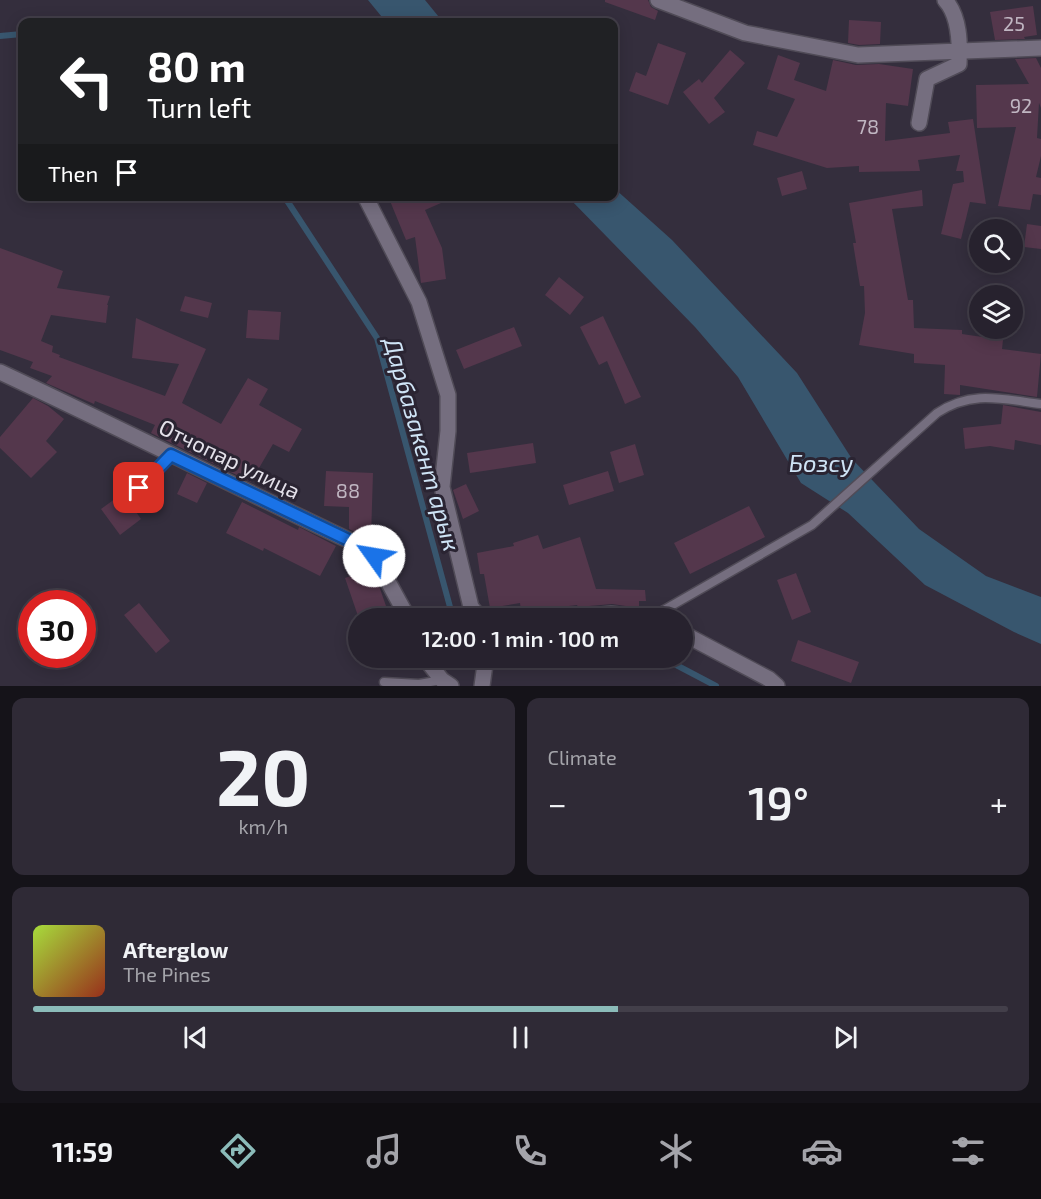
<!DOCTYPE html>
<meta charset="utf-8">
<style>
:root{--surface:#27222e;--page:#2f2a36;--text:#f1f3f6;--muted:#a4a4aa;--line:#433f4a;--accent:#8bbbb9}
body{margin:0;font-family:"Exo 2",sans-serif;background:var(--page);color:var(--text);height:100vh;display:flex;flex-direction:column;font-size:22px;white-space:nowrap}
*{box-sizing:border-box;margin:0}
p{font-size:20px;color:var(--muted)}
.icon{flex:none;width:33px;height:33px;fill:none;stroke:currentColor;stroke-width:2;stroke-linecap:round;stroke-linejoin:round}
.map{position:relative;height:686px;overflow:hidden}
.panel{display:flex;flex-direction:column;gap:12px;padding:12px;background:#151319;flex:1}
.panel>*{flex:none}
.hud{position:absolute;left:18px;top:18px;width:600px;height:183px;border-radius:12px;box-shadow:0 3px 15px #0003,0 0 0 2px var(--line);background:#202124;color:#fff;overflow:hidden}
.buttons{position:absolute;left:969px;top:219px;display:grid;gap:12px}
.buttons a{display:grid;place-items:center;width:54px;height:54px;border-radius:50%;background:var(--surface);box-shadow:0 3px 15px #0003,0 0 0 2px var(--line);font-size:30px}
.speed{position:absolute;left:18px;top:590px;display:flex;gap:12px;font-size:30px;font-weight:700;text-align:center}
.speed>*{display:grid;place-content:center;width:78px;height:78px;border-radius:50%;background:var(--surface);box-shadow:0 3px 15px #0003,0 0 0 2px var(--line);line-height:1}
.speed .limit{border:9px solid #d22;background:#fff;color:#111}
.pin{position:absolute;display:grid;place-items:center;width:51px;height:51px;color:#fff;margin:-26px;border-radius:12px;box-shadow:0 3px 9px #0006}
.me{position:absolute;width:66px;margin:-33px;rotate:302deg;stroke-linejoin:round;filter:drop-shadow(0 0 4px #0008)}
.turn{display:flex;align-items:center;gap:21px;height:126px;padding:0 30px;font-size:27px}
.turn .icon{width:78px;height:78px;stroke-width:2.5}
.turn b{display:block;font-size:42px;line-height:51px}
.then{display:flex;align-items:center;height:57px;padding:0 30px;background:#0003;gap:12px;font-size:22px}
.big{font-size:45px;font-weight:600;line-height:1.1}
.panel .tile{flex:1;display:flex;flex-direction:column;justify-content:center;gap:9px;min-width:0;padding:0 21px;border-radius:12px;background:var(--page)}
.panel .dial{align-items:center;gap:0}
.dial b{font-size:78px;line-height:1}
.song{display:flex;align-items:center;gap:18px}
.cover{width:72px;height:72px;border-radius:9px;background:linear-gradient(135deg,hsl(80 70% 55%),hsl(10 70% 35%))}
.played{height:6px;border-radius:3px;background:linear-gradient(90deg,var(--accent) 60%,var(--line) 60%)}
.keys{display:flex;justify-content:space-around;direction:ltr}
.heat{display:flex;justify-content:space-between;align-items:center;font-size:33px;direction:ltr}
.panel .tiles{flex:1;display:grid;gap:12px;grid-template-columns:1fr 1fr}
.tile:last-child{grid-column:span 2}
.trip{position:absolute;left:348px;top:608px;width:345px;height:60px;border-radius:30px;background:var(--surface);box-shadow:0 3px 15px #0003,0 0 0 2px var(--line);font-weight:600;line-height:60px;text-align:center}
.tabs{display:flex;height:96px;justify-content:space-around;align-items:center;background:#100e12;color:var(--muted)}
.tabs .icon{width:42px;height:42px}
.tabs .current{color:var(--accent)}
.tabs b{font-size:27px;color:var(--text)}
.map>svg:first-child{display:block}
.water{fill:#38566e}
.lines{fill:none;stroke-linecap:round;stroke-linejoin:round}
.stream{stroke:#38566e;stroke-width:6}
.building{fill:#54374c}
.service-casing{stroke:#504b57;stroke-width:11}
.minor-casing{stroke:#504b57;stroke-width:18}
.service{stroke:#756e7f;stroke-width:8}
.minor{stroke:#756e7f;stroke-width:15}
.route-casing{stroke:#114b97;stroke-width:15}
.route{stroke:#1a73e8;stroke-width:10}
.labels{text-anchor:middle;dominant-baseline:central;stroke-width:6;stroke-linejoin:round;paint-order:stroke}
.number-label{font-size:20px;fill:#c0b6c2}
.street-label{font-size:22px;fill:#e4e1ea;stroke:#2a2432}
.water-label{font-size:24px;font-style:italic;fill:#cfe4f6;stroke:#2a2432}
</style>
<div class="map">
<svg width="1041" height="686" viewBox="0 0 1041 686">
<rect width="100%" height="100%" fill="#342e3d"/>
<path class="water" d="M368,0H425L443,22H386Z
M614,188L672,240L797,373L852,459L919,529L986,576L1041,597V644L1014,632L925,585L848,513L801,483L738,377L695,327L568,197L614,196Z"/>
<g class="lines">
<path class="stream" d="M0,36L22,34
M284,196L377,338L453,618
M661,657L716,686"/>
</g>
<path class="building" d="M605,0H648L651,7L658,11L655,20L605,2Z
M1033,6L1037,35L1024,37L1025,39L995,40L990,12Z
M849,20L881,22L880,44L859,45L848,43Z
M658,43L686,53L668,105L629,91L636,72L646,76Z
M730,50L745,63L714,98L725,112L709,124L683,92L699,79L702,83Z
M778,55L800,63L794,80L826,91L833,60L856,65L879,64L913,69L908,106L886,103L885,141L950,133L948,122L973,119L986,204L970,202L961,239L941,234L953,184L964,182L963,171H956L960,155L918,160L920,171L859,172V166L827,168L753,145L757,131L777,137L795,99L767,89Z
M1036,58L1041,68V108L1039,103L1037,138L1041,139V156L1036,177L1041,178V195L1033,194L1030,210L998,206L1016,127L977,128L976,85L1029,84L1015,59Z
M802,171L807,189L782,196L777,178Z
M922,190L923,206L892,209L908,300H913L914,328L962,330V334L1003,340L1002,349L1041,354L1037,397L960,385V395L944,394L945,365L914,363V354L859,345L865,313L864,286H860L853,243H856L849,203Z
M388,196H457L425,210L442,248L446,279L421,283L415,237L406,240Z
M1027,224L1041,226V249L1024,247Z
M0,248L63,271L57,288L110,296L107,305H108L106,323L51,315L41,341L53,346L52,352L60,355L59,357L165,396L179,364L132,358L136,318L206,349L182,403L221,424L248,378L268,389L259,405L302,429L289,452L273,444L251,482L151,433L155,425L95,401L94,404L46,383L52,376L30,368L33,362L0,350Z
M559,277L584,297L570,315L545,295Z
M185,296L212,303L208,318L180,311Z
M248,310L281,312L279,340L246,338Z
M603,316L641,397L625,404L607,361L599,365L580,327Z
M514,327L522,346L464,369L456,350Z
M33,398L48,406L64,419L46,441L57,452L31,478L0,448V437Z
M1003,405L1041,412V445L1015,440L1014,450L990,446L965,449L963,428L1001,424Z
M533,443L536,463L470,473L467,453Z
M635,444L644,475L619,483L610,452Z
M326,471L373,473L371,537H365L349,529V507L324,506Z
M608,471L614,491L569,505L563,485Z
M187,473L207,483L197,503L177,494Z
M466,484L479,511L463,519L453,490Z
M123,493L141,519L120,535L101,509Z
M242,502L298,530L299,527L336,546L320,576L264,548L263,551L226,533Z
M749,506L765,537L690,574L674,543Z
M538,535L543,549L580,537L596,589L645,590L646,601H639V608L612,604L578,607L577,605L521,612L520,603L490,608L484,574H480L477,553L514,546L513,543Z
M370,569L378,583L386,606L358,616L345,578Z
M796,573L811,612L792,620L777,580Z
M139,603L170,641L156,653L124,615Z
M798,640L859,662L851,683L791,661Z"/>
<g class="lines">
<g class="service-casing">
<path id="service" d="M139,488L171,455
M650,618L812,525L937,413C972,390 1001,399 1041,404
M384,682L419,684L442,680"/>
</g>
<g class="minor-casing">
<path id="minor" d="M658,0L745,33L858,55L1041,48
M919,123L927,79L959,64C960,44 960,16 945,0
M365,196L419,302L448,395V431L442,487L471,607L480,618
M0,372C122,429 242,490 363,547L374,556L408,618
M574,618L611,614L643,618
M682,633L769,679L777,686
M424,657L442,680L451,686
M482,686L486,657"/>
</g>
<use href="#service" class="service"/>
<use href="#minor" class="minor"/>
</g>
<g class="lines">
<g class="route-casing">
<path id="route" d="M139,488L171,455L363,547L374,556"/>
</g>
<use href="#route" class="route"/>
</g>
<g class="labels">
<g class="number-label">
<text x="1014" y="23">25</text>
<text x="1021" y="105">92</text>
<text x="868" y="126">78</text>
<text x="348" y="490">88</text>
</g>
<g class="street-label">
<text transform="translate(230 458) rotate(26)">Отчопар улица</text>
</g>
<g class="water-label">
<text transform="translate(423 444) rotate(74)">Дарбазакент арык</text>
<text x="821" y="462">Бозсу</text>
</g>
</g>
</svg>
<div class="buttons">
<a><svg class="icon" aria-label="search" viewBox="0 0 24 24"><circle cx="10" cy="10" r="6"/><path d="M15 15l6 6"/></svg></a>
<a><svg class="icon" aria-label="layers" viewBox="0 0 24 24"><path d="M12 4l9 5-9 5-9-5zM3 14l9 5 9-5"/></svg></a>
</div>
<div class="speed"><div class="limit">30</div></div>
<div class="pin" style="left:139px;top:488px;background:#d93025"><svg class="icon" aria-label="arrive" viewBox="0 0 24 24"><path d="M6 21V4h12l-3 4 3 4H6"/></svg></div>
<svg class="me" style="left:374px;top:556px" viewBox="-20 -20 40 40"><circle r="19" fill="#fff"/><path d="M0-13L10 11 0 6-10 11z" fill="#1a73e8"/></svg>
<div class="trip">12:00 · 1 min · 100 m</div>
<div class="hud">
<div class="turn"><svg class="icon" aria-label="left" viewBox="0 0 24 24"><path d="M17 20v-9H6M10 6l-5 5 5 5"/></svg><div><b>80 m</b>Turn left</div></div>
<div class="then">Then<svg class="icon" aria-label="arrive" viewBox="0 0 24 24"><path d="M6 21V4h12l-3 4 3 4H6"/></svg></div>
</div>
</div>
<section class="panel">
<div class="tiles">
<div class="tile dial"><b>20</b><p>km/h</p></div>
<div class="tile"><p>Climate</p>
<div class="heat"><a>−</a><b class="big">19°</b><a>+</a></div>
</div>
<div class="tile">
<div class="song"><i class="cover"></i><div><b>Afterglow</b><p>The Pines</p></div></div>
<div class="played"></div>
<div class="keys"><svg class="icon" aria-label="previous" viewBox="0 0 24 24"><path d="M18 5L8 12l10 7zM5 5v14"/></svg><svg class="icon" aria-label="pause" viewBox="0 0 24 24"><path d="M8 5v14M16 5v14"/></svg><svg class="icon" aria-label="next" viewBox="0 0 24 24"><path d="M6 5l10 7-10 7zM19 5v14"/></svg></div>
</div>
</div>
</section>
<nav class="tabs">
<b>11:59</b>
<svg class="icon current" aria-label="directions" viewBox="0 0 24 24"><path d="M12 3l9 9-9 9-9-9zM9 14v-3h6M13 9l2 2-2 2"/></svg>
<svg class="icon" aria-label="music" viewBox="0 0 24 24"><path d="M9 18V5l10-2v13"/><circle cx="6" cy="18" r="3"/><circle cx="16" cy="16" r="3"/></svg>
<svg class="icon" aria-label="phone" viewBox="0 0 24 24"><path d="M5 4h4l2 5-3 2q2 4 5 5l2-3 5 2v4C11 20 4 13 5 4z"/></svg>
<svg class="icon" aria-label="climate" viewBox="0 0 24 24"><path d="M12 3v18M4 7l16 10M4 17L20 7"/></svg>
<svg class="icon" aria-label="car" viewBox="0 0 24 24"><path d="M5 17H2v-5l4-1 3-4h7l3 4 3 1v5h-3M9 17h6M6 11h13"/><circle cx="7" cy="17" r="2"/><circle cx="17" cy="17" r="2"/></svg>
<svg class="icon" aria-label="filters" viewBox="0 0 24 24"><path d="M4 7h16M4 17h16"/><circle cx="9" cy="7" r="2"/><circle cx="15" cy="17" r="2"/></svg>
</nav>
